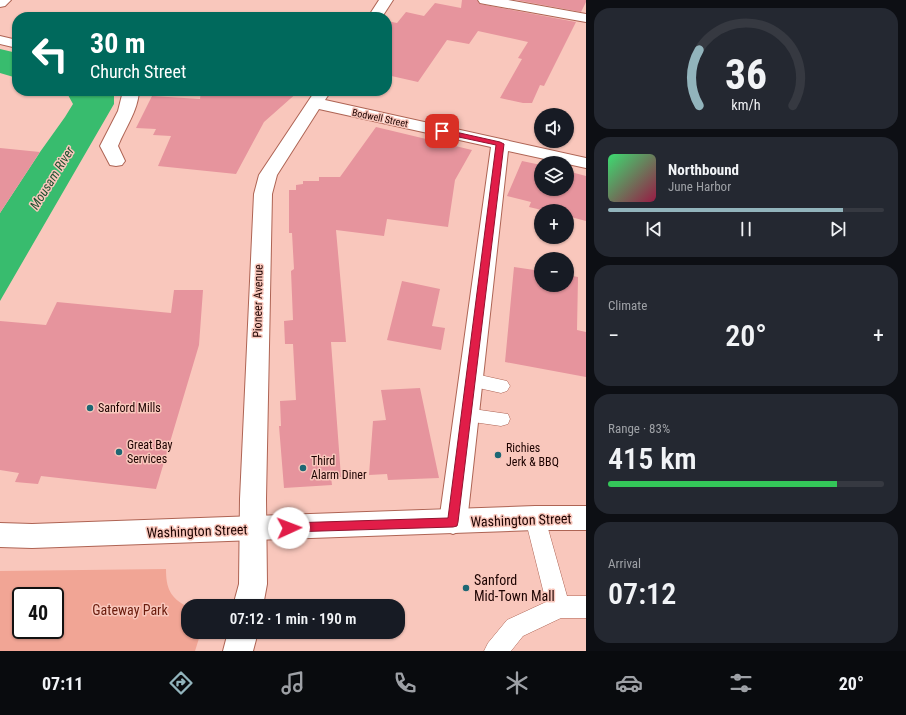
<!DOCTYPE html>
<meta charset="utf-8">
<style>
:root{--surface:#171b24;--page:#242831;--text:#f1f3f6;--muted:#9ea1a6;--line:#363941;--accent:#92b4bc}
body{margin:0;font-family:"Roboto Condensed",sans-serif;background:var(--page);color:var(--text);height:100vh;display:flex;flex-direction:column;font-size:15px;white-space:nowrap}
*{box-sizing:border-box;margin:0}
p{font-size:13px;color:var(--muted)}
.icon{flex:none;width:22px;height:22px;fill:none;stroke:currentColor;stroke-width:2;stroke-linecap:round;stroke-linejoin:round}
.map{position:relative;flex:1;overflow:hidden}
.panel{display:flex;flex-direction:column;gap:8px;padding:8px;background:#0d0f14;width:320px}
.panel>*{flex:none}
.hud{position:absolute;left:12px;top:12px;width:380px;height:84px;border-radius:16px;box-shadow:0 1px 3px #0004;background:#00695c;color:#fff;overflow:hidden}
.tools{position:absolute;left:534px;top:108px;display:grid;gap:8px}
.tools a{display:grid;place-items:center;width:40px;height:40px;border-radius:50%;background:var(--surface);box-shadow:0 1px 3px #0004;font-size:20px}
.speed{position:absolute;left:12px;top:587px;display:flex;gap:8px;font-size:20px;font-weight:700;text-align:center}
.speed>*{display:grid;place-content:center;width:52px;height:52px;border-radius:50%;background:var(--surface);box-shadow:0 1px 3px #0004;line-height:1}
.speed .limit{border:2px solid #111;border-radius:6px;background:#fff;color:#111}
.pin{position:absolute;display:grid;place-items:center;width:34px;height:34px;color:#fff;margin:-17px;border-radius:8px;box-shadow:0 2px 6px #0006}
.me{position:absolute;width:44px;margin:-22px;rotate:88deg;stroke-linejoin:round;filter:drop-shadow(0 0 3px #0008)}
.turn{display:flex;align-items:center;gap:14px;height:84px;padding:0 12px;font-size:18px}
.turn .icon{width:52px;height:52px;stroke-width:2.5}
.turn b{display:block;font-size:28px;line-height:34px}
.big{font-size:30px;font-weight:600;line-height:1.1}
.panel .widget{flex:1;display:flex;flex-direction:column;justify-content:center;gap:6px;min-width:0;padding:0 14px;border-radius:16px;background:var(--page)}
.panel .dial{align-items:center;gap:0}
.dial svg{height:104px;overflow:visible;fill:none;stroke:var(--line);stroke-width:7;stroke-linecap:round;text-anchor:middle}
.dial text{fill:var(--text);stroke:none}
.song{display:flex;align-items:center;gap:12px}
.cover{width:48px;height:48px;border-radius:6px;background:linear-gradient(135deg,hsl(140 70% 55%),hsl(340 70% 35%))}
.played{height:4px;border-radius:2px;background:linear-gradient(90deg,var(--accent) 85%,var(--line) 85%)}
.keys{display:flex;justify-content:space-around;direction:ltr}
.heat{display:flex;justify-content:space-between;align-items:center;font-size:22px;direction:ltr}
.charge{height:6px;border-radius:3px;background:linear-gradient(90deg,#34c759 83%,var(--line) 0)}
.trip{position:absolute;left:181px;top:599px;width:224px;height:40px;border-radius:16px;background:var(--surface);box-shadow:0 1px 3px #0004;font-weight:600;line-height:40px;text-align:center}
.tab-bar{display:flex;height:64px;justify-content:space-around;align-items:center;background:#090b0e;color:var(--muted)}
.tab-bar .icon{width:28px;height:28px}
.tab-bar .current{color:var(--accent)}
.tab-bar b{font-size:18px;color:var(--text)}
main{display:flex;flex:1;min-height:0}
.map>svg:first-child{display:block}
.green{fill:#f1a595;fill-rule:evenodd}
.water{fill:#38bc6e}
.building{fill:#e6949d}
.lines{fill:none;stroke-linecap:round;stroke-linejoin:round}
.lane-casing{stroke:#ae6454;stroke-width:1}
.street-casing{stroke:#ae6454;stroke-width:2}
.secondary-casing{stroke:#ae6454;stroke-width:2}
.lane{fill:#fff;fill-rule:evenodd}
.street{fill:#fff;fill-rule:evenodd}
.secondary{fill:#fff;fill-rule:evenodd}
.route{fill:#e11d48;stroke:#92132f}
.poi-dot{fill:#1e6774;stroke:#f9c7bc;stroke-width:1.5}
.labels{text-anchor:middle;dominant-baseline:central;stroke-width:3;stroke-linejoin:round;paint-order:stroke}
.far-street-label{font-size:10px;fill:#1d0301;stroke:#f9c7bc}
.street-label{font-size:12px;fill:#1d0301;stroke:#f9c7bc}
.poi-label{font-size:12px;fill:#1d0301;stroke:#f9c7bc;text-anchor:start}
.water-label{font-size:13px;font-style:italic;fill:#1f5030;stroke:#f9c7bc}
.near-street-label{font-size:14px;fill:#1d0301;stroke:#f9c7bc}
.near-poi-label{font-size:14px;fill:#1d0301;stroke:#f9c7bc;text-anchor:start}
.near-park-label{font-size:14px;fill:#6b1c0d;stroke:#f9c7bc}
</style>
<main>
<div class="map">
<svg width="586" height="651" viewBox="0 0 586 651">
<rect width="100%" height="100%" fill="#f9c7bc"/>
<path class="green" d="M166,569C166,588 170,598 188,607V632H201L195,651H0V571ZM21,596H55V630H21Z"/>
<path class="water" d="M0,49L17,53V78L0,73Z
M59,91H114V104L0,301V213L40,152L65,117L73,104L68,95Z"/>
<path class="building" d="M462,0H477L480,4L576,22L544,86L540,85L532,103H523L500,98L522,59L518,58L528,42L478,31L469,44L447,40L418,82L387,75V21L397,23L406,12L424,16L435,3L461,8Z
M516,0H586V2L581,12Z
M201,91H299L264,122L236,174L158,166L171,136L153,135L156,129L136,128L152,96L200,99Z
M376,127L472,150L455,180L448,227L387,219L384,236L336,230L346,342H331L341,477H331L332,485L284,488L279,426H281L280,401L296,400L293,344H285L284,321L293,320L291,271L294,269L292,233H289V190H296V185L303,184V181H319V177H340Z
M0,148L40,152L0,213Z
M522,161L541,165V189H567V171L586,176V221L567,216V211H546L529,207L531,202L507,196Z
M514,267L541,271V285H567V275L578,277L577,330L586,332V377L505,362Z
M402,281L440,289L432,326L445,328L441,350L387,340Z
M174,290H203L199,345L156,489L41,476L38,484L15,482L19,473L0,470V321L46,325L57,302L171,313Z
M420,388L439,478L388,480L387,474L369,475L373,421L386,420L381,390Z"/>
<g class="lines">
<g class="lane-casing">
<path id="lane" d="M471,373L507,381L510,386L507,391L501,393L465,385L462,380L465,375Z
M466,408L508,414L510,419L508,424L501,426L459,420L457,415L459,410Z
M535,509L542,512L545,518L567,596H586V618H561L523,636L511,651H484L488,643L507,620L546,602L525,518L528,512Z"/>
</g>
<g class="street-casing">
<path id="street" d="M0,0H11L5,6L0,7Z
M379,0H393L382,17H368Z
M478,0H508L586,14V22L485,4L480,3Z
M0,36L17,40V48L0,44Z
M123,91H139C138,111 125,128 118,146L125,161L122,165L116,166L110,165L100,146L118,111Z
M315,91H331L325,100L586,158V168L508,151L467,522L463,530L453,534L443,530L439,522L491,147L319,109L277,175L272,194L266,499L267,584L263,606H233L239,584L240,499L254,194L259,175Z
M228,632H258L253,651H223Z"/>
</g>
<g class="secondary-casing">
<path id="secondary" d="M535,506H586V530H535L32,548L0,547V523L32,524Z"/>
</g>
<use href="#lane" class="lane"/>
<use href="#street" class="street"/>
<use href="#secondary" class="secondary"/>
</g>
<path class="route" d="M442,129L500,142L504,144L458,522L457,526L453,527L289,532L285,531L283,528L285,524L289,523L448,518L496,145L440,133L439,131Z"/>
<g class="poi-dot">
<circle cx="90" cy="408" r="4"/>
<circle cx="119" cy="452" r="4"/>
<circle cx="498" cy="455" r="4"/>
<circle cx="303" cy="468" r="4"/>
<circle cx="466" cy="588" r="4"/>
</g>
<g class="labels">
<g class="far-street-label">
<text transform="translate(380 118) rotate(12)">Bodwell Street</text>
</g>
<g class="street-label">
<text transform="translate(258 301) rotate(-89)">Pioneer Avenue</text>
</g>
<g class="poi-label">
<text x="98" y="408">Sanford Mills</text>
<text x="127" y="445">Great Bay<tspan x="127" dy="14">Services</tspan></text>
<text x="506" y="448">Richies<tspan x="506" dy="14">Jerk &amp; BBQ</tspan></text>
<text x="311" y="461">Third<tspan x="311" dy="14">Alarm Diner</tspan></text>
</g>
<g class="water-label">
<text transform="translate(52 178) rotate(-58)">Mousam River</text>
</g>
<g class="near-street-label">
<text transform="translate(521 520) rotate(-2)">Washington Street</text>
<text transform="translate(197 531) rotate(-2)">Washington Street</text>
</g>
<g class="near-poi-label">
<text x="474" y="580">Sanford<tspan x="474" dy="16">Mid-Town Mall</tspan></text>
</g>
<g class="near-park-label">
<text x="130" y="610">Gateway Park</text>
</g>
</g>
</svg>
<div class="tools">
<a><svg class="icon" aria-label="sound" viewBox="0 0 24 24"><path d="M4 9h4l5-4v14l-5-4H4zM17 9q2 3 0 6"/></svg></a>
<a><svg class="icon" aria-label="layers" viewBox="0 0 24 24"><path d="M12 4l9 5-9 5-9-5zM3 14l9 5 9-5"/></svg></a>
<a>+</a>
<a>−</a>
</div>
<div class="speed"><div class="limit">40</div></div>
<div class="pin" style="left:442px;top:131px;background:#d93025"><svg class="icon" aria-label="arrive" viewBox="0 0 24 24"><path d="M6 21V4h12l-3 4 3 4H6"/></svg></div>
<svg class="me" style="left:289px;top:528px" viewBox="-20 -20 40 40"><circle r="19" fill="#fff"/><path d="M0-13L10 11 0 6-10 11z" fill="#e11d48"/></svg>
<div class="trip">07:12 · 1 min · 190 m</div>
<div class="hud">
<div class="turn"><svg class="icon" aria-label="left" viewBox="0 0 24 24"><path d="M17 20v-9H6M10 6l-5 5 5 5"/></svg><div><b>30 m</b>Church Street</div></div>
</div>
</div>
<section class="panel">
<div class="widget dial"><svg viewBox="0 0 100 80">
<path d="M14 69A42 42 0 1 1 86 69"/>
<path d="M14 69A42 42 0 0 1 14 26" stroke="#92b4bc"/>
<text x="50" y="56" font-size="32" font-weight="700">36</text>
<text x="50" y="72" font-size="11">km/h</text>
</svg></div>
<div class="widget">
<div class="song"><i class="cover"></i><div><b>Northbound</b><p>June Harbor</p></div></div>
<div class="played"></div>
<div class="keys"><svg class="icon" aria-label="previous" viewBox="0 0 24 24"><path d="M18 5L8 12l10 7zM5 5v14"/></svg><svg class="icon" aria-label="pause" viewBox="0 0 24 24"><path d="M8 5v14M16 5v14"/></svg><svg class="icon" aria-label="next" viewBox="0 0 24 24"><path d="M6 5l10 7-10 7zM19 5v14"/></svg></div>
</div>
<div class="widget"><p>Climate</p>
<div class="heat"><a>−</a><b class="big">20°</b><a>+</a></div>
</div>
<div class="widget"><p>Range · 83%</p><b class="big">415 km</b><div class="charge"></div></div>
<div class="widget"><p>Arrival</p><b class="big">07:12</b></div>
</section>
</main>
<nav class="tab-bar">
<b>07:11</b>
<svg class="icon current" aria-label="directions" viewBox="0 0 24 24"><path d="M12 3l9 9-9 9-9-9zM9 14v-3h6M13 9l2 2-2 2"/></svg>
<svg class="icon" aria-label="music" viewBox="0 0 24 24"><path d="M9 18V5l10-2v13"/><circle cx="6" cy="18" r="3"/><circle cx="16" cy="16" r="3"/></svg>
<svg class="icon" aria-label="phone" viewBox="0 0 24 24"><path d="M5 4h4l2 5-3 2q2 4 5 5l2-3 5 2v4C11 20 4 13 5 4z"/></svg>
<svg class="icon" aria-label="climate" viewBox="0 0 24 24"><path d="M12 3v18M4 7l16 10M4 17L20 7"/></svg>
<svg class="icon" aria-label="car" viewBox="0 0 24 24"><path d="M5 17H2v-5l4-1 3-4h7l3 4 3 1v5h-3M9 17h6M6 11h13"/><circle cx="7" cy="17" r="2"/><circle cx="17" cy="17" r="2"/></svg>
<svg class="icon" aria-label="filters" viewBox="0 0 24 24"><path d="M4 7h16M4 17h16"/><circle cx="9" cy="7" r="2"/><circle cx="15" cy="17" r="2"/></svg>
<b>20°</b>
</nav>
